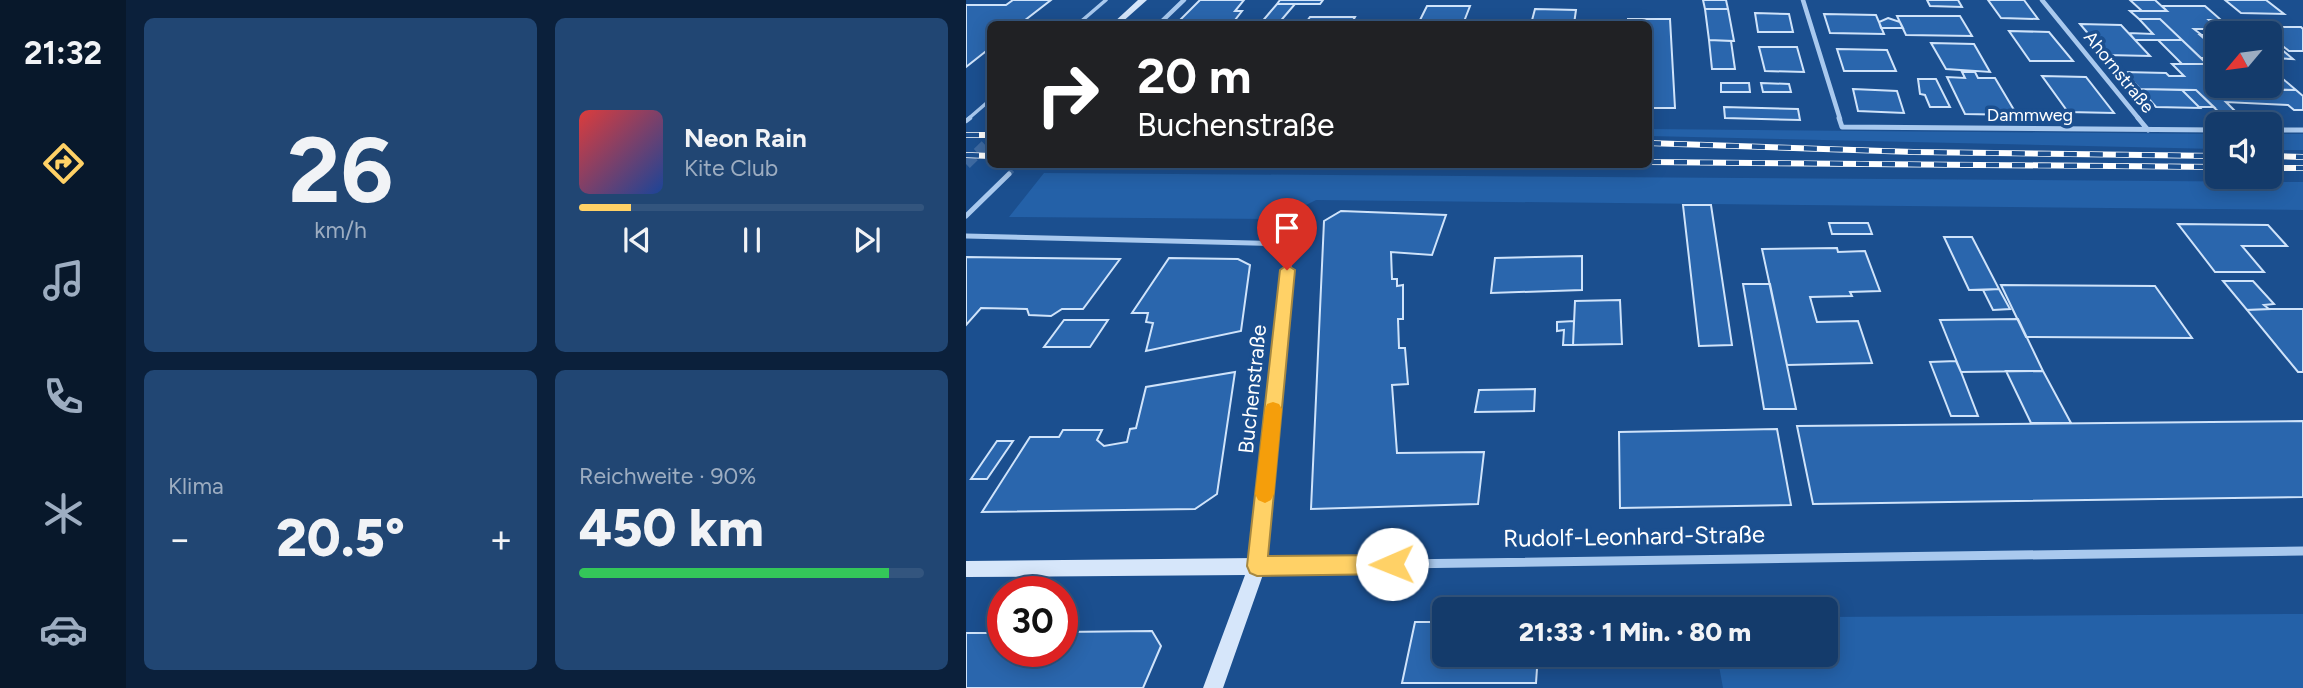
<!DOCTYPE html>
<html lang="de">
<meta charset="utf-8">
<style>
:root{--surface:#143b6b;--page:#214673;--text:#f1f3f6;--muted:#9dadc1;--line:#33557e;--accent:#ffd166}
body{margin:0;font-family:Figtree,sans-serif;background:var(--page);color:var(--text);height:100vh;display:flex;flex-direction:column;font-size:26px;white-space:nowrap}
*{box-sizing:border-box;margin:0}
p{font-size:23px;color:var(--muted)}
.icon{flex:none;width:38px;height:38px;fill:none;stroke:currentColor;stroke-width:2;stroke-linecap:round;stroke-linejoin:round}
.map{position:relative;flex:1;overflow:hidden}
.panel{display:flex;flex-direction:column;gap:18px;padding:18px;background:#0b203b;width:840px}
.panel>*{flex:none}
.banner{position:absolute;left:21px;top:21px;width:665px;height:147px;border-radius:10px;box-shadow:0 4px 18px #0003,0 0 0 2px var(--line);background:#202124;color:#fff;overflow:hidden}
.needle{width:46px;rotate:241deg}
.buttons{position:absolute;left:1239px;top:21px;display:grid;gap:14px}
.buttons a{display:grid;place-items:center;width:77px;height:77px;border-radius:10px;background:var(--surface);box-shadow:0 4px 18px #0003,0 0 0 2px var(--line);font-size:35px}
.speed{position:absolute;left:21px;top:576px;display:flex;gap:14px;font-size:35px;font-weight:700;text-align:center}
.speed>*{display:grid;place-content:center;width:91px;height:91px;border-radius:50%;background:var(--surface);box-shadow:0 4px 18px #0003,0 0 0 2px var(--line);line-height:1}
.speed .limit{border:10px solid #d22;background:#fff;color:#111}
.pin{position:absolute;display:grid;place-items:center;width:60px;height:60px;color:#fff;margin:-72px -30px;border-radius:50% 50% 50% 0;rotate:-45deg;box-shadow:0 0 7px #0007}
.pin .icon{rotate:45deg}
.me{position:absolute;width:77px;margin:-38px;rotate:269deg;stroke-linejoin:round;filter:drop-shadow(0 0 5px #0008)}
.turn{display:flex;align-items:center;gap:24px;height:147px;padding:0 35px;font-size:32px}
.turn .icon{width:91px;height:91px;stroke-width:2.5}
.turn b{display:block;font-size:49px;line-height:60px}
.big{font-size:52px;font-weight:800;line-height:1.1}
.panel .widget{flex:1;display:flex;flex-direction:column;justify-content:center;gap:10px;min-width:0;padding:0 24px;border-radius:10px;background:var(--page)}
.panel .dial{align-items:center;gap:0}
.dial b{font-size:91px;line-height:1}
.song{display:flex;align-items:center;gap:21px}
.cover{width:84px;height:84px;border-radius:10px;background:linear-gradient(135deg,hsl(0 70% 55%),hsl(220 70% 35%))}
.played{height:7px;border-radius:4px;background:linear-gradient(90deg,var(--accent) 15%,var(--line) 15%)}
.keys{display:flex;justify-content:space-around;direction:ltr}
.heat{display:flex;justify-content:space-between;align-items:center;font-size:38px;direction:ltr}
.charge{height:10px;border-radius:5px;background:linear-gradient(90deg,#34c759 90%,var(--line) 0)}
.panel .tiles{flex:1;display:grid;gap:18px;grid-template-columns:repeat(2,1fr)}
.trip{position:absolute;left:466px;top:597px;width:406px;height:70px;border-radius:10px;background:var(--surface);box-shadow:0 4px 18px #0003,0 0 0 2px var(--line);font-weight:800;line-height:70px;text-align:center}
main{display:flex;flex:1;min-height:0}
.dock{display:flex;flex-direction:column;width:126px;justify-content:space-around;align-items:center;background:#08182b;color:var(--muted)}
.dock .icon{width:49px;height:49px}
.dock .selected{color:var(--accent)}
.dock b{font-size:32px;color:var(--text)}
.map>svg:first-child{display:block}
.green{fill:#2461a8}
.building{fill:#2a66ad;stroke:#cfe3fa;stroke-width:2}
.lines{fill:none;stroke-linecap:round;stroke-linejoin:round}
.street-tunnel{stroke:#3d69a0;stroke-width:5;stroke-dasharray:5 2.5;stroke-linecap:butt}
.secondary-tunnel{stroke:#3d69a0;stroke-width:11;stroke-dasharray:11 5;stroke-linecap:butt}
.lane-far1{stroke:#a9c9ee;stroke-width:3.5}
.lane{stroke:#a9c9ee;stroke-width:4.5}
.street-far3{stroke:#a9c9ee;stroke-width:4.5}
.street-far2{stroke:#a9c9ee;stroke-width:5}
.street-far1{stroke:#a9c9ee;stroke-width:7}
.street{stroke:#a9c9ee;stroke-width:9}
.secondary{fill:#d6e6fa;fill-rule:evenodd}
.rail-casing{stroke:#fff;stroke-width:6}
.rail{stroke:#1b4f8f;stroke-width:4.5;stroke-dasharray:13;stroke-linecap:butt}
.route{fill:#ffd166;stroke:#a68842;stroke-width:2}
.slow{fill:#f59e0b}
.labels{text-anchor:middle;dominant-baseline:central;stroke-width:7;stroke-linejoin:round;paint-order:stroke}
.far-street-label{font-size:18px;fill:#fff;stroke:#1b4f8f}
.street-label{font-size:21px;fill:#fff;stroke:#1b4f8f}
.near-street-label{font-size:24px;fill:#fff;stroke:#1b4f8f}
</style>
<main>
<nav class="dock">
<b>21:32</b>
<svg class="icon selected" aria-label="directions" viewBox="0 0 24 24"><path d="M12 3l9 9-9 9-9-9zM9 14v-3h6M13 9l2 2-2 2"/></svg>
<svg class="icon" aria-label="music" viewBox="0 0 24 24"><path d="M9 18V5l10-2v13"/><circle cx="6" cy="18" r="3"/><circle cx="16" cy="16" r="3"/></svg>
<svg class="icon" aria-label="phone" viewBox="0 0 24 24"><path d="M5 4h4l2 5-3 2q2 4 5 5l2-3 5 2v4C11 20 4 13 5 4z"/></svg>
<svg class="icon" aria-label="climate" viewBox="0 0 24 24"><path d="M12 3v18M4 7l16 10M4 17L20 7"/></svg>
<svg class="icon" aria-label="car" viewBox="0 0 24 24"><path d="M5 17H2v-5l4-1 3-4h7l3 4 3 1v5h-3M9 17h6M6 11h13"/><circle cx="7" cy="17" r="2"/><circle cx="17" cy="17" r="2"/></svg>
</nav>
<section class="panel">
<div class="tiles">
<div class="widget dial"><b>26</b><p>km/h</p></div>
<div class="widget">
<div class="song"><i class="cover"></i><div><b>Neon Rain</b><p>Kite Club</p></div></div>
<div class="played"></div>
<div class="keys"><svg class="icon" aria-label="previous" viewBox="0 0 24 24"><path d="M18 5L8 12l10 7zM5 5v14"/></svg><svg class="icon" aria-label="pause" viewBox="0 0 24 24"><path d="M8 5v14M16 5v14"/></svg><svg class="icon" aria-label="next" viewBox="0 0 24 24"><path d="M6 5l10 7-10 7zM19 5v14"/></svg></div>
</div>
<div class="widget"><p>Klima</p>
<div class="heat"><a>−</a><b class="big">20.5°</b><a>+</a></div>
</div>
<div class="widget"><p>Reichweite · 90%</p><b class="big">450 km</b><div class="charge"></div></div>
</div>
</section>
<div class="map">
<svg width="1337" height="688" viewBox="0 0 1337 688">
<rect width="100%" height="100%" fill="#1b4f8f"/>
<path class="green" d="M683,129L1251,134V149L683,136Z
M1304,134H1337V150H1304Z
M78,173L1337,182V210L350,200L312,219L43,217Z
M1337,614V688H757L751,655L859,654V617Z"/>
<path class="building" d="M47,0H85L54,24H24V48L0,67V5H40Z
M234,0H278L269,11H276L269,20H264L259,24H210Z
M314,0H357L354,4H311Z
M737,0H760L762,9H739Z
M961,0H992L996,7L964,6Z
M1022,0H1058L1072,19L1035,18Z
M1164,0H1189L1201,11H1176Z
M1259,0H1300L1318,14L1275,13Z
M311,4H329L312,24H294Z
M461,6H504L497,24H452Z
M1196,6H1239L1255,20H1243L1254,29H1228L1251,47V58H1235L1194,19H1173L1164,11H1201Z
M569,9L610,10L608,24H565Z
M739,9H762L768,41L743,40Z
M789,13L823,14L827,32H792Z
M858,14L910,15L918,34L864,33Z
M931,16H994L1006,36L940,35Z
M344,17H389L385,24H339Z
M922,18L934,22L937,28H915L913,22Z
M662,19H704L709,108H682V24H662Z
M1173,19H1194L1216,40H1169L1163,33L1187,34Z
M1114,24L1155,25L1184,56L1140,55Z
M1292,27H1335L1337,29V51H1323L1304,36V33Z
M1043,31L1083,32L1107,61H1064Z
M1234,35H1251V47H1248Z
M743,40L765,41L769,69H746Z
M1192,40H1216L1241,64H1216Z
M965,43L1008,44L1024,72L980,69Z
M793,47H831L838,72L799,71Z
M871,49L921,50L930,71H878Z
M1304,49H1315L1327,59L1304,58Z
M1206,64H1241L1251,75V86H1263L1266,89L1330,90L1337,96V110H1328L1322,105L1260,102L1282,124H1265L1230,90L1174,89L1159,72L1200,73L1203,76H1218Z
M1304,68L1330,90H1282L1278,86H1304Z
M996,72H1009L1012,78H1029L1051,115L999,114L981,77L999,78Z
M1076,76L1120,77L1148,113L1102,112Z
M952,79H970L984,107H964L959,95L954,94Z
M755,83H783L784,92H755Z
M795,83L823,84L825,92H797Z
M887,89L931,91L938,113L892,111Z
M1174,89L1216,90L1234,108L1190,107Z
M1216,90H1230L1248,107H1233Z
M758,107L832,109L834,120L759,118Z
M717,205H745L766,345L733,346Z
M375,211L480,215L466,255L425,252L426,279H431V286L437,285V319H432L433,348H439L442,384L426,385L431,453L518,452L512,504L345,509L358,221Z
M863,223H902L906,234H866Z
M1212,224L1302,225L1321,246H1276L1298,272H1249Z
M978,237H1006L1033,289L1003,290Z
M871,248L872,252L899,251L914,291L884,292L886,296L844,297L851,322L892,321L906,363L821,365L796,249Z
M616,256V290L525,293L529,258Z
M0,257L154,259L117,309H96L85,316L63,315L61,309L15,308L0,325Z
M203,258L272,259L284,265L275,331L180,351L187,323L180,322L182,313H166Z
M1257,281H1287L1308,304L1298,305L1303,309L1281,310Z
M777,284H804L830,409H798Z
M1035,285L1189,286L1226,338L1060,337Z
M1033,289L1044,309L1027,310L1017,290Z
M654,300L656,344L607,345L609,301Z
M1303,309H1337V372H1332L1281,310Z
M1052,319L1077,371L995,372L974,320Z
M98,320H142L124,347H78Z
M608,321L607,345H597L598,330L591,331V322Z
M990,361L995,372L1012,416H985L964,362Z
M1040,371H1077L1105,423H1065Z
M269,372L251,494L229,509L16,512L64,437H93L97,430H136L131,440L138,446L161,442L164,429L170,428L180,387Z
M569,389L568,411L509,412L513,390Z
M1337,421V497L847,504L831,426Z
M811,429L825,505L654,508L653,432Z
M31,441H47L21,479H5Z
M449,622H478V654H572L570,683H436Z
M186,631L195,646L177,688H0V633H37V651H96V632Z"/>
<g class="lines">
<path class="street-tunnel" d="M43,174L52,164"/>
<path class="secondary-tunnel" d="M0,164L24,141"/>
<path class="lane-far1" d="M112,24L140,0
M2,119L24,100"/>
<path class="lane" d="M0,121L4,118"/>
<path class="street-far3" d="M837,0L874,119
M1076,0L1173,119
M193,24L218,0"/>
<path class="street-far2" d="M873,118L876,127L1251,130
M1172,118L1182,130
M1304,130H1337
M0,216L43,174
M0,236L324,244L322,268"/>
<path class="street-far1" d="M302,455L322,266"/>
<path class="street" d="M303,453L291,566L1337,551"/>
<path class="secondary" d="M172,0H181L154,24H146Z
M291,558L297,560L300,566L257,688H237L279,575L0,577V561Z"/>
<g class="rail-casing">
<path id="rail" d="M0,135H24
M682,143L948,152L1251,156
M0,155L24,156
M1304,156L1337,157
M682,162L1251,167
M1304,168H1337"/>
</g>
<use href="#rail" class="rail"/>
</g>
<path class="route" d="M321,265L329,270L302,556L426,555L433,557L436,564L433,571L426,574L291,576L284,573L281,566L314,270Z"/>
<path class="slow" d="M307,402L313,404L316,409L308,494L305,500L299,503L292,500L289,494L299,409L301,404Z"/>
<g class="labels">
<g class="far-street-label">
<text transform="translate(1153 72) rotate(51)">Ahornstraße</text>
<text x="1064" y="115">Dammweg</text>
</g>
<g class="street-label">
<text transform="translate(286 389) rotate(-84)">Buchenstraße</text>
</g>
<g class="near-street-label">
<text transform="translate(668 536) rotate(-1)">Rudolf-Leonhard-Straße</text>
</g>
</g>
</svg>
<div class="buttons">
<a><svg class="needle" viewBox="-14 -14 28 28"><path d="M0-13l5 13h-10z" fill="#e53935"/><path d="M0 13l5-13h-10z" fill="#9dadc1"/></svg></a>
<a><svg class="icon" aria-label="sound" viewBox="0 0 24 24"><path d="M4 9h4l5-4v14l-5-4H4zM17 9q2 3 0 6"/></svg></a>
</div>
<div class="speed"><div class="limit">30</div></div>
<div class="pin" style="left:321px;top:270px;background:#d93025"><svg class="icon" aria-label="arrive" viewBox="0 0 24 24"><path d="M6 21V4h12l-3 4 3 4H6"/></svg></div>
<svg class="me" style="left:426px;top:564px" viewBox="-20 -20 40 40"><circle r="19" fill="#fff"/><path d="M0-13L10 11 0 6-10 11z" fill="#ffd166"/></svg>
<div class="trip">21:33 · 1 Min. · 80 m</div>
<div class="banner">
<div class="turn"><svg class="icon" aria-label="right" viewBox="0 0 24 24"><path d="M7 20v-9h11M14 6l5 5-5 5"/></svg><div><b>20 m</b>Buchenstraße</div></div>
</div>
</div>
</main>
